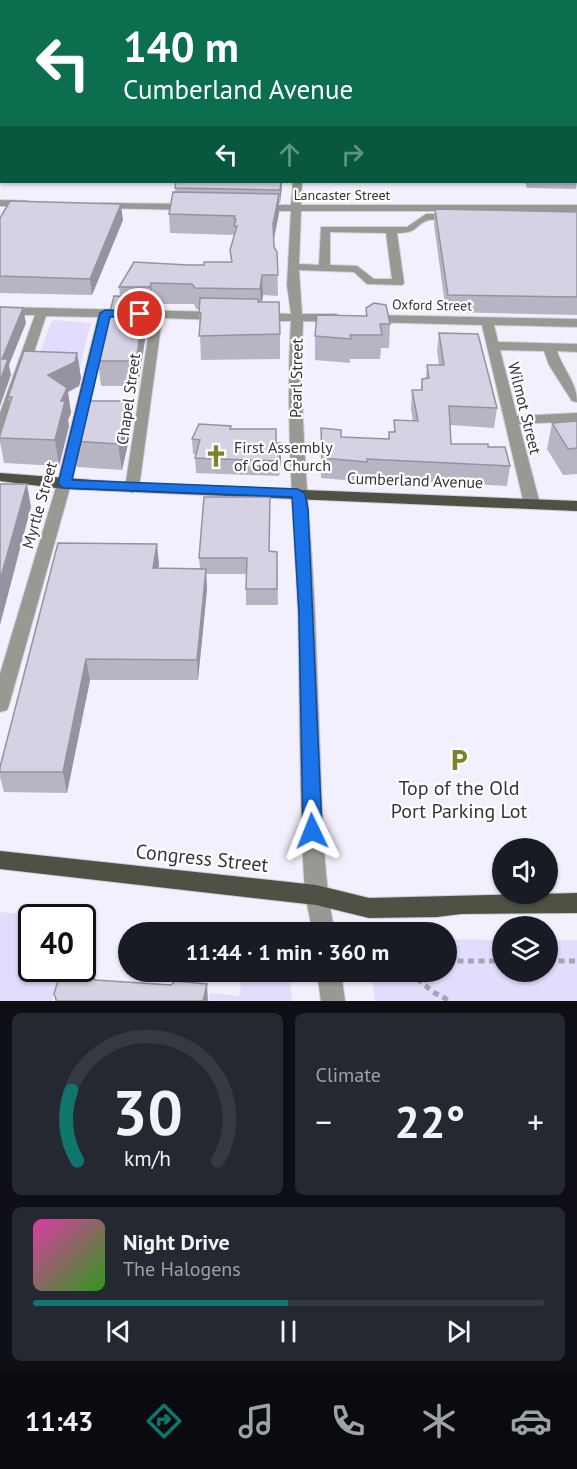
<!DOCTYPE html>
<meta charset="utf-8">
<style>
:root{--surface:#171b24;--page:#242831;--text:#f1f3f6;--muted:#9ea1a6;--line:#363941;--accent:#0f766e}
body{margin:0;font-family:"PT Sans",sans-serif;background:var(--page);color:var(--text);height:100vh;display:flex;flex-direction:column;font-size:22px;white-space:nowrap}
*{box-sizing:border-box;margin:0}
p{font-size:20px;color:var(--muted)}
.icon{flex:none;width:33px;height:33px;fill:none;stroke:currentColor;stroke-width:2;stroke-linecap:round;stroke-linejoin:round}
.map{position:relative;height:1001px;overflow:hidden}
.drawer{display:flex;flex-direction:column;gap:12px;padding:12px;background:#0d0f14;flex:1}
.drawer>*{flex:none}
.guide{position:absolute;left:0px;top:0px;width:578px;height:183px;box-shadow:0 2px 4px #0004;background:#0b6e4f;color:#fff;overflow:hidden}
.fabs{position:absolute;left:492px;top:838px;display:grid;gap:12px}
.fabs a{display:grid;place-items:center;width:66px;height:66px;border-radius:50%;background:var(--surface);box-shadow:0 2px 4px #0004;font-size:30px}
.speed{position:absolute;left:18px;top:904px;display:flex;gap:12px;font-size:30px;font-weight:700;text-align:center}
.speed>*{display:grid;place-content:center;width:78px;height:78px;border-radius:50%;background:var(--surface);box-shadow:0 2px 4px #0004;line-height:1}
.speed .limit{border:3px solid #111;border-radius:9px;background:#fff;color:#111}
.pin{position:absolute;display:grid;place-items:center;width:51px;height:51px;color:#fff;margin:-26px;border:3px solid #fff;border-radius:50%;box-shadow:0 2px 6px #0007}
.me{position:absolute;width:66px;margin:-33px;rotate:358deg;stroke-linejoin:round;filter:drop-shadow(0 0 4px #0008)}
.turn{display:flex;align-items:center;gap:21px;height:126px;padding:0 24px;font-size:27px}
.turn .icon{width:78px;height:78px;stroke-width:2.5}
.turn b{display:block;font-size:42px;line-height:51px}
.lanes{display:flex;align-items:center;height:57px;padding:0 24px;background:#0003;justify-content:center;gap:30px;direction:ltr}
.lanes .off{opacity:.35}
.big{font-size:45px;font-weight:700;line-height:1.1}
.drawer .tile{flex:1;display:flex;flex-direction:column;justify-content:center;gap:9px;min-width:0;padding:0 21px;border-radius:9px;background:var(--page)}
.drawer .dial{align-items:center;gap:0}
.dial svg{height:156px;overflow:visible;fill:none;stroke:var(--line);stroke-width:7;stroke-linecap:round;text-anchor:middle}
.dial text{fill:var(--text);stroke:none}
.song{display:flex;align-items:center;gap:18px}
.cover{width:72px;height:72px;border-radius:9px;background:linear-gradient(135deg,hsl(320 70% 55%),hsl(110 70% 35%))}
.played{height:6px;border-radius:3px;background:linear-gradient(90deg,var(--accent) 50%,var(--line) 50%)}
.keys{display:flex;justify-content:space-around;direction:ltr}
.heat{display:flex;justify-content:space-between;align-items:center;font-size:33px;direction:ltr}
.drawer .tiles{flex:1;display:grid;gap:12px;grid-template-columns:1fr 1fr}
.tile:last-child{grid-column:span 2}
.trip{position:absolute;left:118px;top:922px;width:339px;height:60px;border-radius:30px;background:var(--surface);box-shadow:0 2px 4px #0004;font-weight:700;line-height:60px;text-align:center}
.tab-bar{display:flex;height:96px;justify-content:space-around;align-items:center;background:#090b0e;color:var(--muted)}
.tab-bar .icon{width:42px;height:42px}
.tab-bar .on{color:var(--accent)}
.tab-bar b{font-size:27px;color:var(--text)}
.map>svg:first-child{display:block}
.green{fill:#e3ddfd}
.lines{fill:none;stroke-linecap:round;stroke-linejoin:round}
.minor-casing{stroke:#d0ceda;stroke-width:2}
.major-casing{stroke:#d0ceda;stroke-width:2}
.highway-casing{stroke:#d0ceda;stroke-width:2}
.path{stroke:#a6a5af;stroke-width:5;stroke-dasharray:6 4.5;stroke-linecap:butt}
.minor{fill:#989992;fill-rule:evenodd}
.major{fill:#505145;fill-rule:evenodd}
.highway{fill:#38392b;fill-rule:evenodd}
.highway-bridge-casing{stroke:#d0ceda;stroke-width:10;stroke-linecap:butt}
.highway-bridge{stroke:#38392b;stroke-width:9}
.wall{fill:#b7b5c3}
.shaded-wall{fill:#95939f}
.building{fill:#d5d2e3;stroke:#95939f;stroke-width:1.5}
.route{fill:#1a73e8;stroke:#114b97;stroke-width:1.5}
.labels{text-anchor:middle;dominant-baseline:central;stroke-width:4.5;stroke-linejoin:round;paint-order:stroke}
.far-street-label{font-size:14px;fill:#35343b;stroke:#fff}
.street-label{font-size:16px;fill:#35343b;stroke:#fff}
.poi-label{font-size:16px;fill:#35343b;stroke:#fff;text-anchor:start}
.near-poi-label{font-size:20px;fill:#35343b;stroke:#fff}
.near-street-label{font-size:20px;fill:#35343b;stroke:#fff}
</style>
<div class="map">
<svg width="577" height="1001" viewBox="0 0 577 1001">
<rect width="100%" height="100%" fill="#f2f0fd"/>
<path class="green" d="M55,320L91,323L79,370H34L51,322Z
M0,912L64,918H32L21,970L59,974L52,1001H0Z
M447,939L502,940V972H548V940H577V1001H375L371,972H447Z
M243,972H289L292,1001H209L210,993L239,996Z"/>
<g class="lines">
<g class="minor-casing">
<path id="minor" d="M576,38H577V42H576Z
M0,112H2V118H0Z
M0,131H2L0,138Z
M0,154H2V160H0Z
M293,182H302L301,205H577V211H301L299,264L319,265L321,227H407L426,214H444L449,217C442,222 437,218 429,220C414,224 420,233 397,233L404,283L402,285L367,284L354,272L299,270L302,314H336L342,318L336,322L303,321C298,420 311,517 315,616C317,671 319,725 321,780C323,832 324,882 335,933H313L305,895C299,801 300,707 298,612C294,515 285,418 291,321H261L255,317L261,313L291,314L287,285L291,211H259L254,208L259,205H291ZM330,232L386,233L392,279H374L357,266L330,265Z
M0,200L28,201L33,204L28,207L0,206Z
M103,203L190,204L195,207L190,210L99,208V204Z
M0,307L219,312L225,316L219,320L162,318L139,488L132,493L125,488L151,318L110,317L71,484L9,705L7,710L0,712V674L57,484L98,317L46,316L7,433L0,437V413L35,315H0Z
M369,315L577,319V327L494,325L498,342L577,344V352L557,351C563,370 577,382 577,402L572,401L549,365L544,351L500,350L517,416L577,413V421L519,424L540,504L537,507L532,509L524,504L482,325L365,322L363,319Z
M317,972H341L345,1001H321Z"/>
</g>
<g class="major-casing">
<path id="major" d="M576,80H577V85H576Z
M576,110L577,111V117L576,116Z
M0,473L132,483L577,501V511L64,489L0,481Z
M0,851L316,885L369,898L577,893V913L461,914L437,917L369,918L316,905L0,869Z"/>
</g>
<g class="highway-casing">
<path id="highway" d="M102,0L120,2H103Z
M140,0H184L187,2H141Z
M576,9H577V13H576Z"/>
</g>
<path class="path" d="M447,961H502
M548,961H577
M409,972L433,992L450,1001"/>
<use href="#minor" class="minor"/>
<use href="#major" class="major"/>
<use href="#highway" class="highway"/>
<g class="highway-bridge-casing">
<path id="highway-bridge" d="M479,1L511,0"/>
</g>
<use href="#highway-bridge" class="highway-bridge"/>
</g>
<path class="wall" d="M0,0H60V2H2V22H0Z
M576,168L577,171V180L576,189L527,188L525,182H576Z
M176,182H282L280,203H279V213L273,241L274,247L277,252L278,296L263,295L262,302L280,334V359L201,360L199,309H196L194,304H153L152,308H147L148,320L138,386H101L98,361L120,296L119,287L188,265H204L231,262L230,250L234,235L170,233L169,214L175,192Z
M435,209L577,212V315L446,312L434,225Z
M0,218L123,220L92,295L0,293Z
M366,308L390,324L389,348H381L380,359H350V363L315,360V336L366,316Z
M439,333L497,408L494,428L450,425L451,444L488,447L510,466L507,486L366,478V482L321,478V428L341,437L388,439L394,432V420L413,421L411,409L412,390H421L422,379L426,378L427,365H439L437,351Z
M77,353L81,378L79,386L68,392L71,413L68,420L69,426L59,466L4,463L0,442V435L10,405L8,397Z
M129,401L132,426L122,470L77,467L73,441Z
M577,421V474L563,475L547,449L552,423Z
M231,429L276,443H281V458L279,476L196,473L195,458L196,454H193L192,439Z
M270,551L277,552L278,605H246V574H206L207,589L198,680H90L67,793L4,792L0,777V767L159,564L158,568H200L199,558Z"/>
<path class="shaded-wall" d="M2,53V68L0,70V54Z
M281,182L282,187L280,203V190Z
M279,194V213L273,244V224Z
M121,204L123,220L92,295L90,279Z
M262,275L263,295L261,310L260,289Z
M151,283L153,304L152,308L150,287Z
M146,297L148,320L138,386L136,361Z
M23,308L26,323L9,365L11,375L0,406V381L2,359Z
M77,353L81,378L79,386L68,392L71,413L68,420L69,426L59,466L55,440L48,375Z
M129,401L132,426L122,470L118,444Z
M281,443V458L279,476V461Z
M27,484L31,507L0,625V580Z
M157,544L159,564L156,588L153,568Z
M206,569L207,589L198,680L197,660Z
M86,659L90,680L67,793L63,772Z
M207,984L208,1001H203Z"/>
<path class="building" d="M0,0H60V2H2V8H0Z
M2,26V53L0,54V27Z
M176,182H281L280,190L175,188Z
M173,192L279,194L273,224L274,247L277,252L278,275H262L260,289L195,288L192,284L151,283L150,287H119L134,262L188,265H204V262H232L230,250L237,226H234L236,219H234L235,216L169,214Z
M10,201L121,204L90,279L0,276V218Z
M435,209L577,212V297L448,295Z
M114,296L146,297L136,361H98Z
M200,298L258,299V302H279L280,334L199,336L201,313H199Z
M374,303L386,305L390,324H380L382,335H350L351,339L315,336L317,315L367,316L366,308Z
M0,307L23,308L2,359H8L0,381Z
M439,333L478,334L497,408L449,406L451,444H488V447H505L510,466L367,459V462L322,458L321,428L341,430V437L389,439V432H395L394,420L418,421L412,390H422V379L429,378L427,365H444Z
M24,351L77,353L75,362L48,375L67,388L61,401H65L55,440L0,438V435L12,397H8Z
M83,401H129L118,444L73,441Z
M577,421V448L568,449L552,423Z
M199,424L231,426L230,429H276V443H281L279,461L195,458L200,440L192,439Z
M0,484H27L0,580Z
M204,497H270L269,551L277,552V589H246L247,558H199Z
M58,543L157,544L153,568L206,569L197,660L86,659L63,772H0V767Z
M61,970L91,974L95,980L171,985L175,981L207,984L203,1001H56V999L54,994Z"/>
<path class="route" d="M105,310L140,311L145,314L140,317H110L72,480L298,489L305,494L308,509L322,831L319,836L312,839L306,836L303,831L299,613L292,497L64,488L58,484L100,313Z"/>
<defs>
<g id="church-bare" transform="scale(1.8)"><path d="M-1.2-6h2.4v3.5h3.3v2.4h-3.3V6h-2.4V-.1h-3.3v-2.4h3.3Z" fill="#7f822c" stroke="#fff" stroke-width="2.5" paint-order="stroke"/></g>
<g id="parking-bare" transform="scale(1.8)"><path d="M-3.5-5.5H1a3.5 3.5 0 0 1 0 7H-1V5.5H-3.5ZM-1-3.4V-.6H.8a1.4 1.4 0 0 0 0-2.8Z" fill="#7f822c" stroke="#fff" stroke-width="2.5" paint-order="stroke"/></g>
</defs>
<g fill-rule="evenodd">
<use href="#church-bare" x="216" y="456"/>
<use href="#parking-bare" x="459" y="760"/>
</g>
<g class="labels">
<g class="far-street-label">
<text x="342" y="195">Lancaster Street</text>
<text transform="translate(432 305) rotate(1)">Oxford Street</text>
</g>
<g class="street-label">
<text transform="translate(296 378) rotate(-89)">Pearl Street</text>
<text transform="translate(128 399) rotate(-82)">Chapel Street</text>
<text transform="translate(525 408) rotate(76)">Wilmot Street</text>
<text transform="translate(415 480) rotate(2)">Cumberland Avenue</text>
<text transform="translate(39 505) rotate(-74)">Myrtle Street</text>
</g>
<g class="poi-label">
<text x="234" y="447">First Assembly<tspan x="234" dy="18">of God Church</tspan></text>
</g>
<g class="near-poi-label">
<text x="459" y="788">Top of the Old<tspan x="459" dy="23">Port Parking Lot</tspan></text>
</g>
<g class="near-street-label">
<text transform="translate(202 858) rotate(6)">Congress Street</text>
</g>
</g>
</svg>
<div class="fabs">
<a><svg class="icon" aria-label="sound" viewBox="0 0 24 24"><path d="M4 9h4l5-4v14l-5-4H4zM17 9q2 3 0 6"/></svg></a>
<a><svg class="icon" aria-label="layers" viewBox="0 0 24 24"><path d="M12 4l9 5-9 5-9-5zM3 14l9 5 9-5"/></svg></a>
</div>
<div class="speed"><div class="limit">40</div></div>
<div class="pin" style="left:140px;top:314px;background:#d93025"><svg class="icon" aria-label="arrive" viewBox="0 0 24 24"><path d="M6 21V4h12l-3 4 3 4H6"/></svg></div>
<svg class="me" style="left:312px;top:831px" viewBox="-20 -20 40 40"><path d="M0-17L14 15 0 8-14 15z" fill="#1a73e8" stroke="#fff" stroke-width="4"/></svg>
<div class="trip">11:44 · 1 min · 360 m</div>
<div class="guide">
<div class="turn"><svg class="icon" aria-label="left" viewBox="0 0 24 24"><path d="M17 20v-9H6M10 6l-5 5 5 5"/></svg><div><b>140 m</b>Cumberland Avenue</div></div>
<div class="lanes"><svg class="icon" aria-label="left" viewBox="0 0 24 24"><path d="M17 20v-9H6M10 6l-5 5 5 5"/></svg><svg class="icon off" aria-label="ahead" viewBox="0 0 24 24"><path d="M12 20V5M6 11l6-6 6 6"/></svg><svg class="icon off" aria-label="right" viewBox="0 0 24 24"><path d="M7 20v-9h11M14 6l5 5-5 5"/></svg></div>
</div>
</div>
<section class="drawer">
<div class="tiles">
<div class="tile dial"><svg viewBox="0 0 100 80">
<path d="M14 69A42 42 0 1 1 86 69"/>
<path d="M14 69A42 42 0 0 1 11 33" stroke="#0f766e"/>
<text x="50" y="56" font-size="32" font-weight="700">30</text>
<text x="50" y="72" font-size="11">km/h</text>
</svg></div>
<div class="tile"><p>Climate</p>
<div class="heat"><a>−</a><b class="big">22°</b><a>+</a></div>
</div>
<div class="tile">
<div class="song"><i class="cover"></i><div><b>Night Drive</b><p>The Halogens</p></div></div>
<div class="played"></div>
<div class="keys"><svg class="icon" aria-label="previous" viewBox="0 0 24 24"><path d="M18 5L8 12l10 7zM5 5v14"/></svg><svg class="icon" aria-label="pause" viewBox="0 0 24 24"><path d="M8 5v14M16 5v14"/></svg><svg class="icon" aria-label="next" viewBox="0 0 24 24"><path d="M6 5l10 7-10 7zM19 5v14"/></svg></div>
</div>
</div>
</section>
<nav class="tab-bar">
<b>11:43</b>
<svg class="icon on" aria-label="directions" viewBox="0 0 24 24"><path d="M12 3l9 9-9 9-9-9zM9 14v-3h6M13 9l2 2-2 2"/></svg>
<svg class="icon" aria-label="music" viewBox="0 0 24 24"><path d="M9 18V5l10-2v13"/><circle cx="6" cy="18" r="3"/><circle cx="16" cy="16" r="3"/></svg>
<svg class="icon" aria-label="phone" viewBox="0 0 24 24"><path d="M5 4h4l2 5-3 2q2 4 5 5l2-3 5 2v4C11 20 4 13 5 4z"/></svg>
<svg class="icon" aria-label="climate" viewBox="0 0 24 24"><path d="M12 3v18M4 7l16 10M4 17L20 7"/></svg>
<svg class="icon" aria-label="car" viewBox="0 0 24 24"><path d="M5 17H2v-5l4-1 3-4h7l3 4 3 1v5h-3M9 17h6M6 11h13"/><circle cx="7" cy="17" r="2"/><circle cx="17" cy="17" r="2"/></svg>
</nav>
